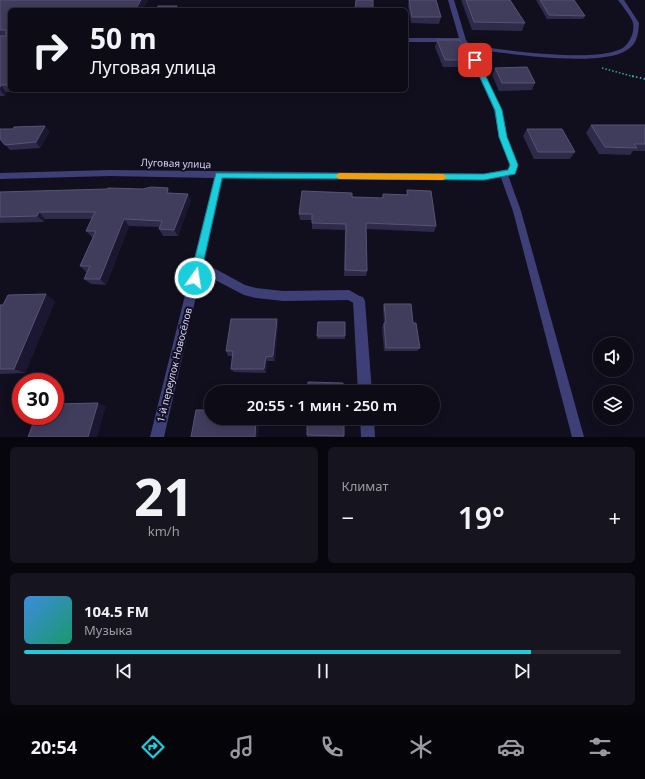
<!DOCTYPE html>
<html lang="ru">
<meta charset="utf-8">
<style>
:root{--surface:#0d0b16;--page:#16141f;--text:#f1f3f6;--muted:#9a9ba1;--line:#2d2b35;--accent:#1acedc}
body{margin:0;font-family:"Noto Sans",sans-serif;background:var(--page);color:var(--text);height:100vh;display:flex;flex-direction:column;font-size:15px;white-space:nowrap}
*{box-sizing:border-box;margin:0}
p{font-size:13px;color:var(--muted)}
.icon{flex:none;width:22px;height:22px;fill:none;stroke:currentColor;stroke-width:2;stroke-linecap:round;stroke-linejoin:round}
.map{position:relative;height:437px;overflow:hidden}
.details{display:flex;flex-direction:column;gap:10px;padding:10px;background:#07060c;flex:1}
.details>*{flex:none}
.banner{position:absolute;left:8px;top:8px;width:400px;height:84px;border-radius:6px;box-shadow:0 2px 10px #0003,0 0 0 1px var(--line);background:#0d0b16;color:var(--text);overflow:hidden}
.fabs{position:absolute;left:593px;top:337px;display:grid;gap:8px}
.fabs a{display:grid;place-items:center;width:40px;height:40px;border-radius:50%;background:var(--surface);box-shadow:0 2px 10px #0003,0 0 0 1px var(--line);font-size:20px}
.speed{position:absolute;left:12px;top:373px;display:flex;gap:8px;font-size:20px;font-weight:700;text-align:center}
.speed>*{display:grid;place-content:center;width:52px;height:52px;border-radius:50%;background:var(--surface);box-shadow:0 2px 10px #0003,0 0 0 1px var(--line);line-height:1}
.speed .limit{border:6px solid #d22;background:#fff;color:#111}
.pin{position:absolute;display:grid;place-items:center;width:34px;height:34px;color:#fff;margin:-17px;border-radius:8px;box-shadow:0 2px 6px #0006}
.me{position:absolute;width:44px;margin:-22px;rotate:13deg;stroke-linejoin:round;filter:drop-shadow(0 0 3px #0008)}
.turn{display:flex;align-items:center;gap:14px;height:84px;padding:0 16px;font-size:18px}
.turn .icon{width:52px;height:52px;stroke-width:2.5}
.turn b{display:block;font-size:28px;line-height:34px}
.big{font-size:30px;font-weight:600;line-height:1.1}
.details .card{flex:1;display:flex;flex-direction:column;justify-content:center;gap:6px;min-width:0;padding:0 14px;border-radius:6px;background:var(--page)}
.details .dial{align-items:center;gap:0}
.dial b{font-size:52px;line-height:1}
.song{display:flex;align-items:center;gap:12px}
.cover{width:48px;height:48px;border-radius:6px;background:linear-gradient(135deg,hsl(210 70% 55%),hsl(160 70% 35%))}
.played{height:4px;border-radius:2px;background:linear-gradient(90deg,var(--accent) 85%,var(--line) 85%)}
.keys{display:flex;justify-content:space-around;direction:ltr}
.heat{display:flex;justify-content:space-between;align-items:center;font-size:22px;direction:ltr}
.details .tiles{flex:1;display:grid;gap:10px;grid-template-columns:1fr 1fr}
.card:last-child{grid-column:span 2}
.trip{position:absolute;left:204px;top:385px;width:236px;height:40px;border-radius:20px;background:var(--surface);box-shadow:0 2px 10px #0003,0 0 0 1px var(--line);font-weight:600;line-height:40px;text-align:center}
.tabs{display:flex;height:64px;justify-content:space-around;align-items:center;background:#050409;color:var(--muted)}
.tabs .icon{width:28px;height:28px}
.tabs .on{color:var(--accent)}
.tabs b{font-size:18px;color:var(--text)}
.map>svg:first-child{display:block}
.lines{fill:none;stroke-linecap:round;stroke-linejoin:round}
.path-far1{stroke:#3ba39a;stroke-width:1.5;stroke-dasharray:1.5 2;stroke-linecap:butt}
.path{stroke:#3ba39a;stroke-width:2;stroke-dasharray:1.5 2.5;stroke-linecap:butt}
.lane{fill:#3f3f77;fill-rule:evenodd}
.street{fill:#3f3f77;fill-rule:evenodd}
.wall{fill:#2e2a49}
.shaded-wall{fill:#1b1730}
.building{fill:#403c5c;stroke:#575375}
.route{fill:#1acedc;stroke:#11868f}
.slow{fill:#f59e0b}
.labels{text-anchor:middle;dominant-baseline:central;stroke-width:4;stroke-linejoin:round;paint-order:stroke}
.street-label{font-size:10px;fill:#d4d1fa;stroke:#110f1e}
</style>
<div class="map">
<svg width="645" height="437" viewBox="0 0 645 437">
<rect width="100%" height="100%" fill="#110f1e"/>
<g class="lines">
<path class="path-far1" d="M602,68L635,77"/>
<path class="path" d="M632,76L645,79"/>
<path class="lane" d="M618,0H624L639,23C638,34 638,43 627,50C604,66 525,56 496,52C487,51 473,52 466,47L469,45C504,50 591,63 621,49C629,45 635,33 633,23C632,18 622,5 618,0Z
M504,172L508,175L521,211L584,437H572L513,211L500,175Z
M199,260L245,285L256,288L283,291L349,290L363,298L364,301L363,304L359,306L348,300L283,301L256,298L244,295L217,281L196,267L194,264L196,261Z"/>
<path class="street" d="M448,0H454L466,40L472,47L502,110L507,137L518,165L515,174L484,180L223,178L164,437H150L214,178L110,176L0,179V173L110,170L484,174L508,169L510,165L499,137L494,110L466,48L461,42H406V38H459Z
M359,296L363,297L365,301L372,392H358L353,301L355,297Z
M360,418H374L375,437H361Z"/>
</g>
<path class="wall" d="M0,0H148L142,10H10V90H21L20,91L6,92L5,96H0Z
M409,0L441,17L439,24L411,23L408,6Z
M461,0H504L525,23L522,31L472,30Z
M536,0H574L585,16L583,19H547Z
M437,40L468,60L466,67H443L435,47Z
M495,68L535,83L532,90L499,91L492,75Z
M591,125H645V151H633L630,155L599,154L586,133Z
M45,126L49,132L40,148L10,150L0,139L13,129Z
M527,129L575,152L570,159H534L523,136Z
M407,190L436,226L434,232L366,229L367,271L366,276H344L345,230L312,229V220H300L299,214L352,197L382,198L383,194L406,195Z
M0,192L171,193L191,200L178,236H163L159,229L160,227L129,226L106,285L91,284L84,279L88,272H86L80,266L93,237H92L86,231L92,219H45L44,222L0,223Z
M55,301L25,373L0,374V305Z
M384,304L413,323L420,348L417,351H384L382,327L384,323L383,308Z
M318,322L345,336V339H317Z
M278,324L275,361H267L266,373L234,372L231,369L233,356H228L226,351Z
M307,435L344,436V437H307Z"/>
<path class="shaded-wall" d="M141,0H148L142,10H135Z
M1,85L6,92L5,96L0,90Z
M45,126L49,132L40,148L36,142Z
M168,188L172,194L167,193Z
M188,194L191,200L178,236L174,230Z
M39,212L45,219L44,222L37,216Z
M124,219L129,226L106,285L100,279Z
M46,294L55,301L25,373L14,369Z
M277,319L278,324L275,361L273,356Z
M266,357L267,361L266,373L264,369Z
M98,403L106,406L97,437H88Z
M256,418H260L258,437H255Z"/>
<path class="building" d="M0,0H141L135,10H10V85H1L0,87V36H6V30H0Z
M356,0H373V10H355Z
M409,0H436L441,17H412Z
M466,0H510L525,23L474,22Z
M540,0H574L585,16L549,15Z
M158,6H177L176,10H157Z
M437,40H460L468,60H445Z
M527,67L535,83H502L495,68Z
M591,125H645V144H634L637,148L605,147Z
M45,126L36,142L5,145L0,139V129H13L14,127Z
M527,129H562L575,152H538Z
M151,187L168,188L167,193L188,194L174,230L159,229L162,221L124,219L100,279H84L90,266H80L96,231H86L95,212H39L37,216L0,217V192L107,189L108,188L143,189Z
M407,190L431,191L436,226L366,223L367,271L345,270L346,224L312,223V214H299L302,191L352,193V197L383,198V194L408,195Z
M46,294L14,369H0V305H3L8,295Z
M384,304H411L413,323H416L420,348H386L384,323H386Z
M231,319H277L273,356L266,357L264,369H231L233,351H226Z
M318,322H345V336H317Z
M308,382L343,383V392H308Z
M98,403L88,437H28L36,416H55V404Z
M196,410H211V418H256L255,437H191Z
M307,418H344V436L307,435Z"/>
<path class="route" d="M473,58L478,60L502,110L507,137L518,165L515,174L484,180L222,178L200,278L199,282L195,283L192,282L190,278L216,173L484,174L508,170L510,165L499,137L495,110L472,60Z"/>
<path class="slow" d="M339,173L443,174L447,177L443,180L339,179L335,176Z"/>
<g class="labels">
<g class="street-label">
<text transform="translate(176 163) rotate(2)">Луговая улица</text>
<text transform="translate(174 365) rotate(-76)">1-й переулок Новосёлов</text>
</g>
</g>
</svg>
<div class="fabs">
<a><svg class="icon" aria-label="sound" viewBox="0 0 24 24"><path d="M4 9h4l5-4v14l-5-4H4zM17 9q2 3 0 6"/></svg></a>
<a><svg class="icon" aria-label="layers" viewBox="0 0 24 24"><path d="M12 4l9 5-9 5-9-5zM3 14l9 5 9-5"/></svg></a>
</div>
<div class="speed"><div class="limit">30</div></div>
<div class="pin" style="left:475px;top:60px;background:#d93025"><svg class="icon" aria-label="arrive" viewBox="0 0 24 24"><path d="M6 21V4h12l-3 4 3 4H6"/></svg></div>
<svg class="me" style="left:195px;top:278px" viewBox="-20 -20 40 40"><circle r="17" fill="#1acedc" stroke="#fff" stroke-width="3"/><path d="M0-11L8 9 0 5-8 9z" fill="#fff"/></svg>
<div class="trip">20:55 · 1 мин · 250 m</div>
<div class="banner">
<div class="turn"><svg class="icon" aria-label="right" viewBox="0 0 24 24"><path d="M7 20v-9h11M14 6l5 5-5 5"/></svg><div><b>50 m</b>Луговая улица</div></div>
</div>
</div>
<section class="details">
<div class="tiles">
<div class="card dial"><b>21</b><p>km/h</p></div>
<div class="card"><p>Климат</p>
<div class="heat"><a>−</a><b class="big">19°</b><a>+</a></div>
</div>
<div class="card">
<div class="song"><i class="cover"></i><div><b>104.5 FM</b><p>Музыка</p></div></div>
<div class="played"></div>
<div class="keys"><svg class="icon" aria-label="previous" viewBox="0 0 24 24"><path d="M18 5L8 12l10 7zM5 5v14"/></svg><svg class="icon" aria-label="pause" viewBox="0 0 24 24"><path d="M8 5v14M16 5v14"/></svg><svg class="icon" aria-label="next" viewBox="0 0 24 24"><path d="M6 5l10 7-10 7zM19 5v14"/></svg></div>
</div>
</div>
</section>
<nav class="tabs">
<b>20:54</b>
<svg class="icon on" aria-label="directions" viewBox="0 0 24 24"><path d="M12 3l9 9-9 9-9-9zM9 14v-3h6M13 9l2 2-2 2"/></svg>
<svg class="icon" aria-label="music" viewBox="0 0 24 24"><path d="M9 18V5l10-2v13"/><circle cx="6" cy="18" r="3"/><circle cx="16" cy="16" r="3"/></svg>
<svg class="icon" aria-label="phone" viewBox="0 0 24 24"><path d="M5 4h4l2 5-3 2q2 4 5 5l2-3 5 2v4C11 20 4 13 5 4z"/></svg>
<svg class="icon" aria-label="climate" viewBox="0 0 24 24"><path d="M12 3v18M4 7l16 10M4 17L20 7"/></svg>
<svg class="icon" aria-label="car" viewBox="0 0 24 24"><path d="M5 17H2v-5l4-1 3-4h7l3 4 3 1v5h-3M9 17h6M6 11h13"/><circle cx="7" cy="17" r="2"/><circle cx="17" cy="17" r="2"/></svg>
<svg class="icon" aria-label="filters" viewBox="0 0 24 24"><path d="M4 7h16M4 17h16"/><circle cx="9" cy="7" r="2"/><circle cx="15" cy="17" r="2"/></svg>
</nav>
